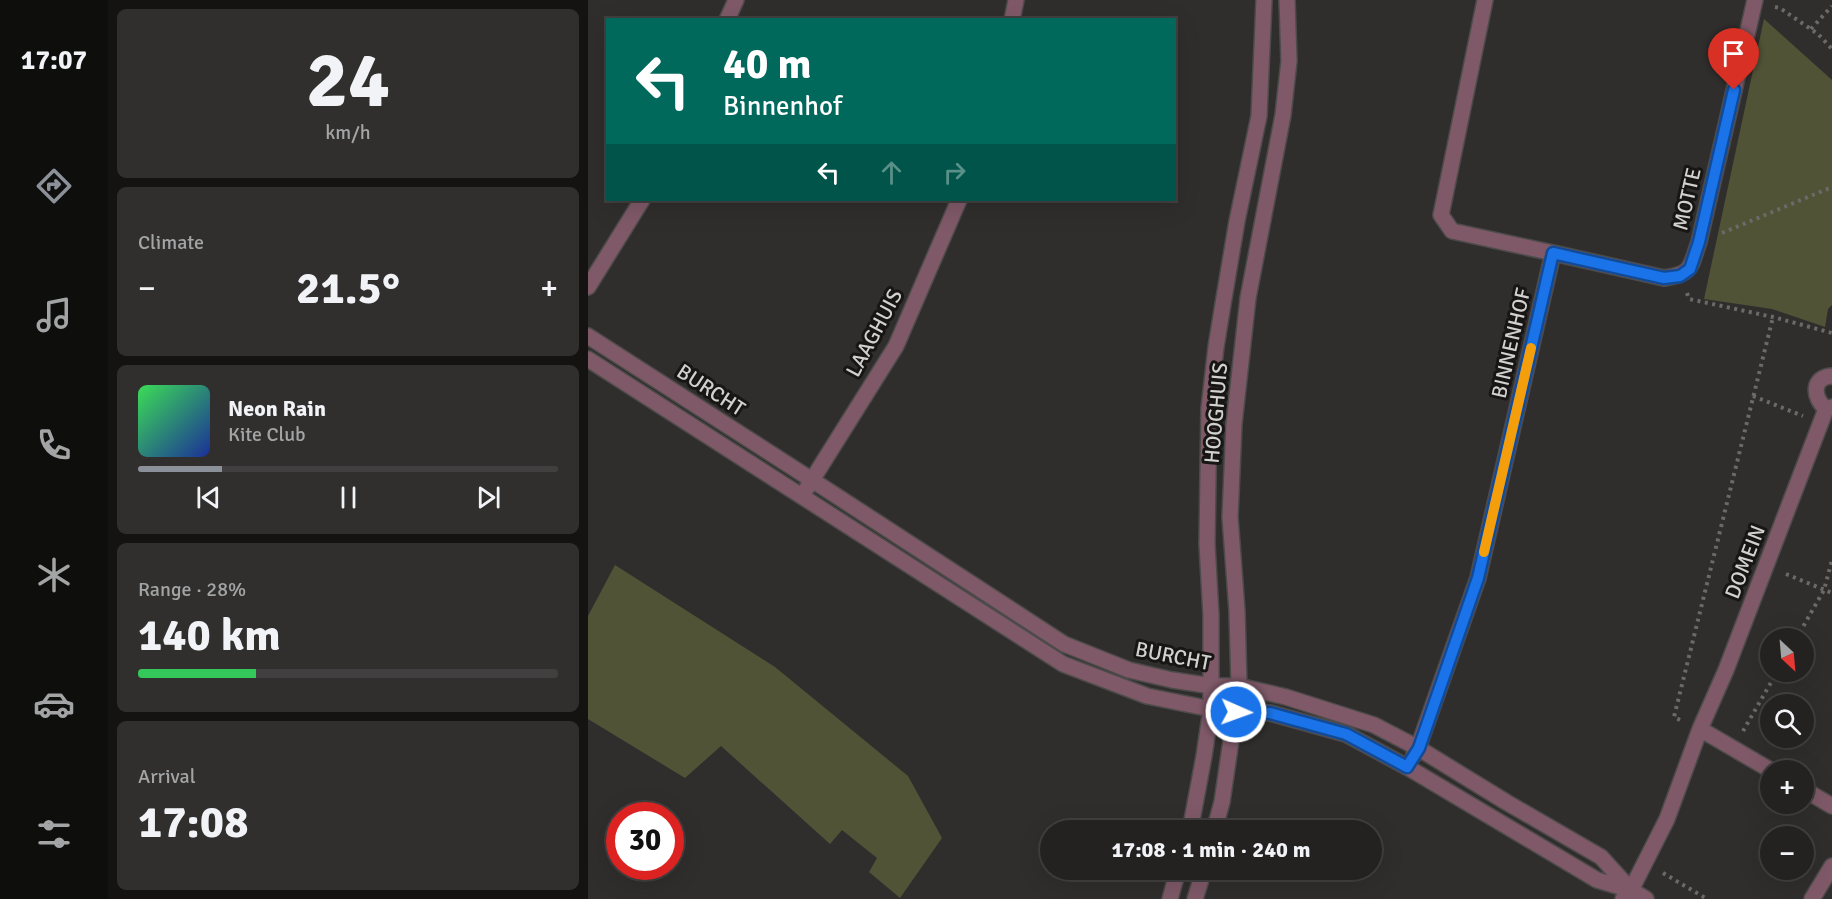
<!DOCTYPE html>
<meta charset="utf-8">
<style>
:root{--surface:#242221;--page:#302f2e;--text:#f1f3f6;--muted:#a3a4a5;--line:#413f3f;--accent:#8c9099}
body{margin:0;font-family:Signika,sans-serif;background:var(--page);color:var(--text);height:100vh;display:flex;flex-direction:column;font-size:22px;white-space:nowrap}
*{box-sizing:border-box;margin:0}
p{font-size:20px;color:var(--muted)}
.icon{flex:none;width:33px;height:33px;fill:none;stroke:currentColor;stroke-width:2;stroke-linecap:round;stroke-linejoin:round}
.map{position:relative;flex:1;overflow:hidden}
.drawer{display:flex;flex-direction:column;gap:9px;padding:9px;background:#141312;width:480px}
.drawer>*{flex:none}
.top-card{position:absolute;left:18px;top:18px;width:570px;height:183px;border-radius:0px;box-shadow:0 6px 24px #0002,0 0 0 2px var(--line);background:#00695c;color:#fff;overflow:hidden}
.needle{width:39px;rotate:154deg}
.fabs{position:absolute;left:1172px;top:628px;display:grid;gap:12px}
.fabs a{display:grid;place-items:center;width:54px;height:54px;border-radius:50%;background:var(--surface);box-shadow:0 6px 24px #0002,0 0 0 2px var(--line);font-size:30px}
.speed{position:absolute;left:18px;top:802px;display:flex;gap:12px;font-size:30px;font-weight:700;text-align:center}
.speed>*{display:grid;place-content:center;width:78px;height:78px;border-radius:50%;background:var(--surface);box-shadow:0 6px 24px #0002,0 0 0 2px var(--line);line-height:1}
.speed .limit{border:9px solid #d22;background:#fff;color:#111}
.pin{position:absolute;display:grid;place-items:center;width:51px;height:51px;color:#fff;margin:-62px -26px;border-radius:50% 50% 50% 0;rotate:-45deg;box-shadow:0 0 6px #0007}
.pin .icon{rotate:45deg}
.me{position:absolute;width:66px;margin:-33px;rotate:92deg;stroke-linejoin:round;filter:drop-shadow(0 0 4px #0008)}
.turn{display:flex;align-items:center;gap:21px;height:126px;padding:0 18px;font-size:27px}
.turn .icon{width:78px;height:78px;stroke-width:2.5}
.turn b{display:block;font-size:42px;line-height:51px}
.lanes{display:flex;align-items:center;height:57px;padding:0 18px;background:#0003;justify-content:center;gap:30px;direction:ltr}
.lanes .off{opacity:.35}
.big{font-size:45px;font-weight:800;line-height:1.1}
.drawer .widget{flex:1;display:flex;flex-direction:column;justify-content:center;gap:9px;min-width:0;padding:0 21px;border-radius:9px;background:var(--page)}
.drawer .dial{align-items:center;gap:0}
.dial b{font-size:78px;line-height:1}
.song{display:flex;align-items:center;gap:18px}
.cover{width:72px;height:72px;border-radius:9px;background:linear-gradient(135deg,hsl(130 70% 55%),hsl(230 70% 35%))}
.played{height:6px;border-radius:3px;background:linear-gradient(90deg,var(--accent) 20%,var(--line) 20%)}
.keys{display:flex;justify-content:space-around;direction:ltr}
.heat{display:flex;justify-content:space-between;align-items:center;font-size:33px;direction:ltr}
.charge{height:9px;border-radius:4px;background:linear-gradient(90deg,#34c759 28%,var(--line) 0)}
.trip{position:absolute;left:452px;top:820px;width:342px;height:60px;border-radius:30px;background:var(--surface);box-shadow:0 6px 24px #0002,0 0 0 2px var(--line);font-weight:800;line-height:60px;text-align:center}
main{display:flex;flex:1;min-height:0}
.tab-bar{display:flex;flex-direction:column;width:108px;justify-content:space-around;align-items:center;background:#0e0e0d;color:var(--muted)}
.tab-bar .icon{width:42px;height:42px}
.tab-bar .selected{color:var(--accent)}
.tab-bar b{font-size:27px;color:var(--text)}
.map>svg:first-child{display:block}
.green{fill:#505336}
.lines{fill:none;stroke-linecap:round;stroke-linejoin:round}
.street-casing{stroke:#4d4b4a;stroke-width:18}
.path{stroke:#6b6a68;stroke-width:4;stroke-dasharray:3 4.5;stroke-linecap:butt}
.street{stroke:#7f5968;stroke-width:15}
.route-casing{stroke:#114b97;stroke-width:15}
.route{stroke:#1a73e8;stroke-width:10}
.slow{stroke:#f59e0b;stroke-width:10}
.labels{text-anchor:middle;dominant-baseline:central;stroke-width:6;stroke-linejoin:round;paint-order:stroke}
.street-label{font-size:21px;fill:#d2d1d0;stroke:#171615}
</style>
<main>
<nav class="tab-bar">
<b>17:07</b>
<svg class="icon selected" aria-label="directions" viewBox="0 0 24 24"><path d="M12 3l9 9-9 9-9-9zM9 14v-3h6M13 9l2 2-2 2"/></svg>
<svg class="icon" aria-label="music" viewBox="0 0 24 24"><path d="M9 18V5l10-2v13"/><circle cx="6" cy="18" r="3"/><circle cx="16" cy="16" r="3"/></svg>
<svg class="icon" aria-label="phone" viewBox="0 0 24 24"><path d="M5 4h4l2 5-3 2q2 4 5 5l2-3 5 2v4C11 20 4 13 5 4z"/></svg>
<svg class="icon" aria-label="climate" viewBox="0 0 24 24"><path d="M12 3v18M4 7l16 10M4 17L20 7"/></svg>
<svg class="icon" aria-label="car" viewBox="0 0 24 24"><path d="M5 17H2v-5l4-1 3-4h7l3 4 3 1v5h-3M9 17h6M6 11h13"/><circle cx="7" cy="17" r="2"/><circle cx="17" cy="17" r="2"/></svg>
<svg class="icon" aria-label="filters" viewBox="0 0 24 24"><path d="M4 7h16M4 17h16"/><circle cx="9" cy="7" r="2"/><circle cx="15" cy="17" r="2"/></svg>
</nav>
<section class="drawer">
<div class="widget dial"><b>24</b><p>km/h</p></div>
<div class="widget"><p>Climate</p>
<div class="heat"><a>−</a><b class="big">21.5°</b><a>+</a></div>
</div>
<div class="widget">
<div class="song"><i class="cover"></i><div><b>Neon Rain</b><p>Kite Club</p></div></div>
<div class="played"></div>
<div class="keys"><svg class="icon" aria-label="previous" viewBox="0 0 24 24"><path d="M18 5L8 12l10 7zM5 5v14"/></svg><svg class="icon" aria-label="pause" viewBox="0 0 24 24"><path d="M8 5v14M16 5v14"/></svg><svg class="icon" aria-label="next" viewBox="0 0 24 24"><path d="M6 5l10 7-10 7zM19 5v14"/></svg></div>
</div>
<div class="widget"><p>Range · 28%</p><b class="big">140 km</b><div class="charge"></div></div>
<div class="widget"><p>Arrival</p><b class="big">17:08</b></div>
</section>
<div class="map">
<svg width="1244" height="899" viewBox="0 0 1244 899">
<rect width="100%" height="100%" fill="#302e2c"/>
<path class="green" d="M1176,19L1244,80V305L1240,309L1237,327L1184,309L1116,299Z
M27,565L187,667L320,776L354,838L312,898L281,872L289,858L254,830L242,844L133,746L97,778L0,719V616Z"/>
<g class="lines">
<g class="street-casing">
<path id="street" d="M139,20L148,0
M424,20L428,0
M965,253L1076,278C1105,274 1102,267 1111,242L1167,0
M0,287L54,200
M0,336L224,480L476,644L541,670L584,680L624,686H651L698,697L786,725L830,748L918,802L1013,857L1043,890
M0,359L475,664L559,696L623,709L682,713L758,734L819,767L1009,880L1043,890L1058,899
M1238,409C1225,398 1223,377 1244,376
M219,488L308,346L371,200
M1112,729L1184,771
M826,755L830,748L890,578L965,253L864,231L853,215L897,0
M1215,789L1244,806
M602,831L616,756L623,709V615L619,544L621,408L628,347L635,304L649,221L671,116L676,0
M626,831L634,802L651,686L649,611L642,517L646,424L660,298L695,115L701,61L699,0
M582,899L590,870
M607,899L616,870
M1035,899L1043,890L1079,819L1112,729L1138,670L1238,409L1244,407
M1224,899L1244,866"/>
</g>
<path class="path" d="M1187,7L1192,8L1230,34L1244,49
M1223,29L1244,6
M1134,233L1244,187
M1099,293L1101,299L1185,317L1244,333
M1165,396L1215,416
M1198,574L1244,593
M1208,639L1236,590L1244,560
M1092,720L1086,717L1185,317
M1155,731L1189,672
M1075,873L1119,899"/>
<use href="#street" class="street"/>
</g>
<g class="lines">
<g class="route-casing">
<path id="route" d="M648,712L682,713L758,734L819,767L831,748L890,578L965,253L1076,278L1092,276L1102,269L1111,242L1146,90"/>
</g>
<use href="#route" class="route"/>
<path class="slow" d="M896,552L943,348"/>
</g>
<g class="labels">
<g class="street-label">
<text transform="translate(1099 199) rotate(-77)">MOTTE</text>
<text transform="translate(286 333) rotate(-62)">LAAGHUIS</text>
<text transform="translate(923 343) rotate(-77)">BINNENHOF</text>
<text transform="translate(123 390) rotate(33)">BURCHT</text>
<text transform="translate(628 413) rotate(-85)">HOOGHUIS</text>
<text transform="translate(1157 562) rotate(-69)">DOMEIN</text>
<text transform="translate(585 656) rotate(11)">BURCHT</text>
</g>
</g>
</svg>
<div class="fabs">
<a><svg class="needle" viewBox="-14 -14 28 28"><path d="M0-13l5 13h-10z" fill="#e53935"/><path d="M0 13l5-13h-10z" fill="#a3a4a5"/></svg></a>
<a><svg class="icon" aria-label="search" viewBox="0 0 24 24"><circle cx="10" cy="10" r="6"/><path d="M15 15l6 6"/></svg></a>
<a>+</a>
<a>−</a>
</div>
<div class="speed"><div class="limit">30</div></div>
<div class="pin" style="left:1146px;top:90px;background:#d93025"><svg class="icon" aria-label="arrive" viewBox="0 0 24 24"><path d="M6 21V4h12l-3 4 3 4H6"/></svg></div>
<svg class="me" style="left:648px;top:712px" viewBox="-20 -20 40 40"><circle r="17" fill="#1a73e8" stroke="#fff" stroke-width="3"/><path d="M0-11L8 9 0 5-8 9z" fill="#fff"/></svg>
<div class="trip">17:08 · 1 min · 240 m</div>
<div class="top-card">
<div class="turn"><svg class="icon" aria-label="left" viewBox="0 0 24 24"><path d="M17 20v-9H6M10 6l-5 5 5 5"/></svg><div><b>40 m</b>Binnenhof</div></div>
<div class="lanes"><svg class="icon" aria-label="left" viewBox="0 0 24 24"><path d="M17 20v-9H6M10 6l-5 5 5 5"/></svg><svg class="icon off" aria-label="ahead" viewBox="0 0 24 24"><path d="M12 20V5M6 11l6-6 6 6"/></svg><svg class="icon off" aria-label="right" viewBox="0 0 24 24"><path d="M7 20v-9h11M14 6l5 5-5 5"/></svg></div>
</div>
</div>
</main>
